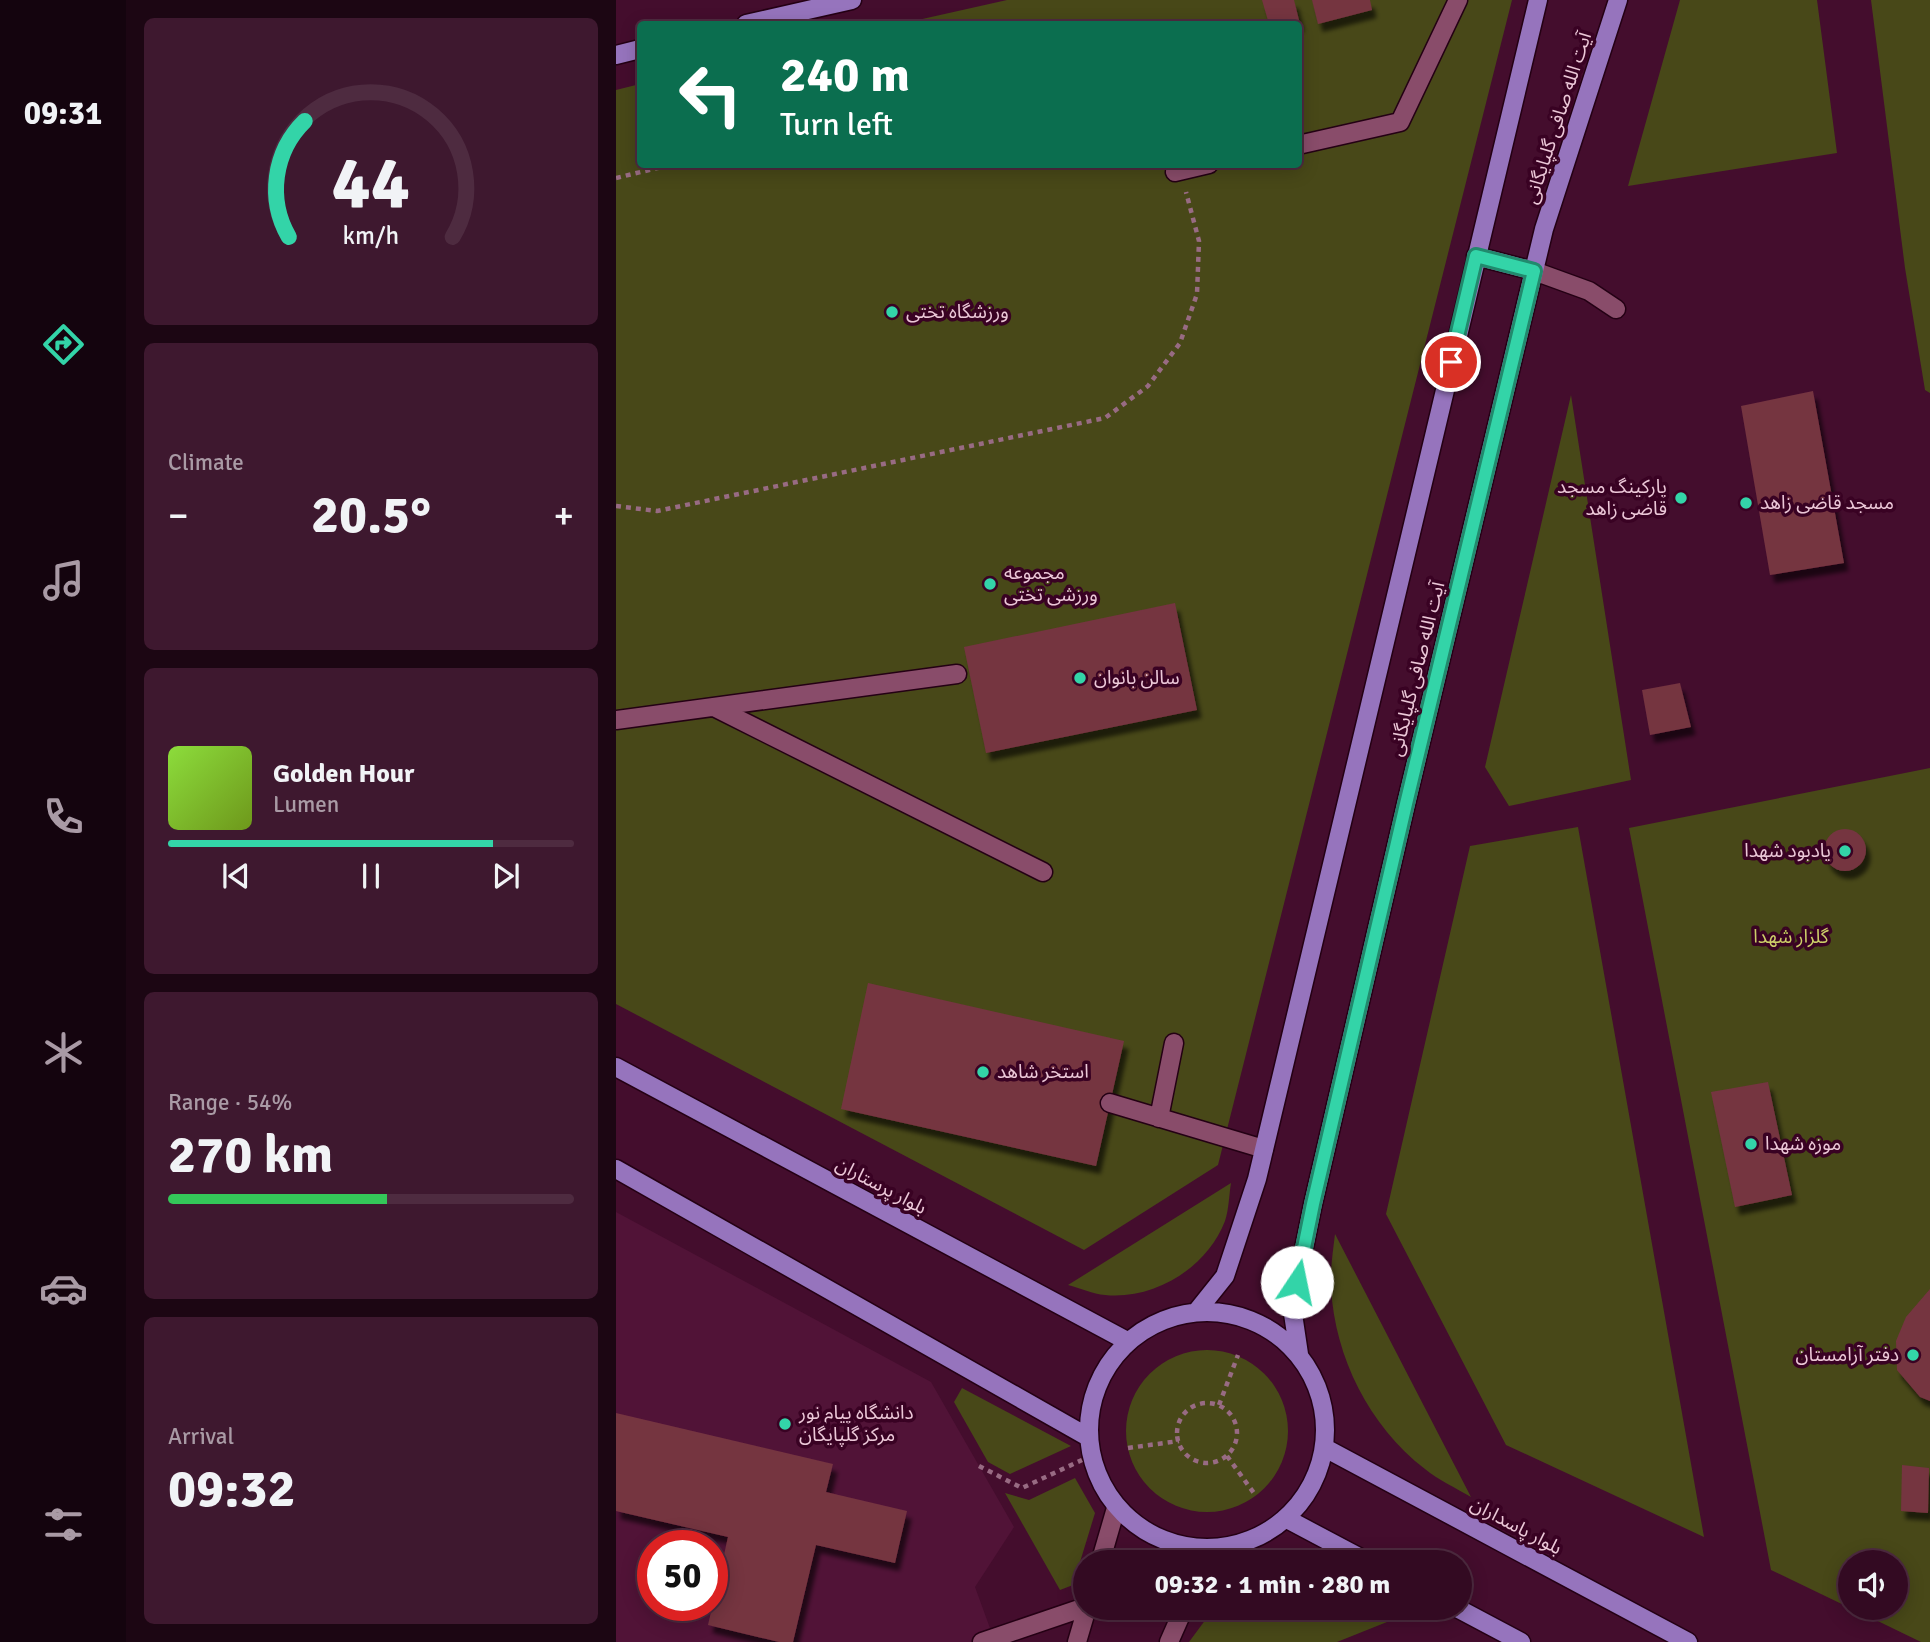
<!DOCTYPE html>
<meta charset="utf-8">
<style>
:root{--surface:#330a22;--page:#3e182f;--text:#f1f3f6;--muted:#a99aa5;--line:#4e2b40;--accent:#33d4a8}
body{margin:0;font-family:Signika,"Noto Sans Arabic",sans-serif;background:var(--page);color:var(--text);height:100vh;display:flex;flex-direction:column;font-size:26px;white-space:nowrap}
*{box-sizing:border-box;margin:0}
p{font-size:23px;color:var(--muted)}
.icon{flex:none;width:38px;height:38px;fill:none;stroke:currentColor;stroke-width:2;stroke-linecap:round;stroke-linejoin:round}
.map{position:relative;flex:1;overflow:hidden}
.drawer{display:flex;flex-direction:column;gap:18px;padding:18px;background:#1c0613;width:490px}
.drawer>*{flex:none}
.hud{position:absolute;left:21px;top:21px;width:665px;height:147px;border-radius:7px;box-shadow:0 4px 18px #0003,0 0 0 2px var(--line);background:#0b6e4f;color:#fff;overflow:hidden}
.controls{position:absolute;left:1222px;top:1550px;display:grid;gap:14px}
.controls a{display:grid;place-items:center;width:70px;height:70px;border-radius:50%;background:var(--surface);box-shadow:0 4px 18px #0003,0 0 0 2px var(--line);font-size:35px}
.speed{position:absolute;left:21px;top:1530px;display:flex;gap:14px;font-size:35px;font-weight:700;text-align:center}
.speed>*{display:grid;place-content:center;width:91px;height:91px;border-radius:50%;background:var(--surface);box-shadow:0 4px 18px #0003,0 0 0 2px var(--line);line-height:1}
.speed .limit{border:10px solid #d22;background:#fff;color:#111}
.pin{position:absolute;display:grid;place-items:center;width:60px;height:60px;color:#fff;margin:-30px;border:4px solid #fff;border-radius:50%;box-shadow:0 2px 7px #0007}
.me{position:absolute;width:77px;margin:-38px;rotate:11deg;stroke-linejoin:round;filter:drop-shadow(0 0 5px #0008)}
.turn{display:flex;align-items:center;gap:24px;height:147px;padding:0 28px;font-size:32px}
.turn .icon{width:91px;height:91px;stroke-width:2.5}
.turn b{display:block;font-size:49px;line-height:60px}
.big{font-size:52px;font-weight:800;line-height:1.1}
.drawer .card{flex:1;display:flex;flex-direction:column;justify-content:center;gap:10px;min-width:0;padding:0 24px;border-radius:10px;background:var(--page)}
.drawer .dial{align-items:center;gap:0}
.dial svg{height:182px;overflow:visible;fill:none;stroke:var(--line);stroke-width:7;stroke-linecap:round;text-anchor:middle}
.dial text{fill:var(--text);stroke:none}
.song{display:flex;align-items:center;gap:21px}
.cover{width:84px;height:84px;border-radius:10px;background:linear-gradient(135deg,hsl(90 70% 55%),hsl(80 70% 35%))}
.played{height:7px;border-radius:4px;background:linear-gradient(90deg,var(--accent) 80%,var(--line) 80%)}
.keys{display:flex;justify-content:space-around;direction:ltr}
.heat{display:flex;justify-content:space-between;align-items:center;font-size:38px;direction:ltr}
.charge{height:10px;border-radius:5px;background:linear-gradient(90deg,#34c759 54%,var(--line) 0)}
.trip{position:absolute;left:457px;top:1550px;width:399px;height:70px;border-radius:35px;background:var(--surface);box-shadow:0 4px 18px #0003,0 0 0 2px var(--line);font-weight:800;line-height:70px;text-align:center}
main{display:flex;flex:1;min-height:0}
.dock{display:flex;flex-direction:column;width:126px;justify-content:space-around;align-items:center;background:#14040e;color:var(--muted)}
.dock .icon{width:49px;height:49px}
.dock .selected{color:var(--accent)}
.dock b{font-size:32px;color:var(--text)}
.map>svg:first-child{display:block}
.built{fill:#511337;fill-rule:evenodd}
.green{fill:#484818}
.building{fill:#753441;filter:url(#shadow)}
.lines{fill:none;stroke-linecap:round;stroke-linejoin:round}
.minor-casing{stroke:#240014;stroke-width:21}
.major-casing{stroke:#240014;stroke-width:21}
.path{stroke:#986b83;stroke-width:4.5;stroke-dasharray:5 5;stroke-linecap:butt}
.minor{stroke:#894c6a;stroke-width:18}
.major{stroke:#9674bd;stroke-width:18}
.route-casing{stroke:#218a6d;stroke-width:18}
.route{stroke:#33d4a8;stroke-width:12}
.poi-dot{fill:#33d4a8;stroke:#390223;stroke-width:2.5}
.labels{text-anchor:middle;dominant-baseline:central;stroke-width:7;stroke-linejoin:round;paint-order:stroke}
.street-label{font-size:19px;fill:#ecc8d8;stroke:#390223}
.poi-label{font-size:19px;fill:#ecc8d8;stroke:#390223;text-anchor:start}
.park-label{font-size:19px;fill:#cdcf69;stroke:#390223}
</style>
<main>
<nav class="dock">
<b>09:31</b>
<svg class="icon selected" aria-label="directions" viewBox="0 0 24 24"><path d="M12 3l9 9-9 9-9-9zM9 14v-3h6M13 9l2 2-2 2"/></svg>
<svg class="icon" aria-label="music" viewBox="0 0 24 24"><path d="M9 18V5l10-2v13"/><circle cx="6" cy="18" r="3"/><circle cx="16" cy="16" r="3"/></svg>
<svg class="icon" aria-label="phone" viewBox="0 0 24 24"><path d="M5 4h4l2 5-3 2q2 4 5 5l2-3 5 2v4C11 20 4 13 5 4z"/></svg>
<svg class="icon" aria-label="climate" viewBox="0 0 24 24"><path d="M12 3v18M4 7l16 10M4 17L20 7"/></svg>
<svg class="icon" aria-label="car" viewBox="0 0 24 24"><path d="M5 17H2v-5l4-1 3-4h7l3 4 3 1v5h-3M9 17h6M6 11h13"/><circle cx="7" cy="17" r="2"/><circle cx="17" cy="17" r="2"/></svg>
<svg class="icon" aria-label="filters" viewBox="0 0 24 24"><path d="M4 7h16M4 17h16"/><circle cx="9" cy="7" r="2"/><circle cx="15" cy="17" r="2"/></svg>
</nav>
<section class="drawer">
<div class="card dial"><svg viewBox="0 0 100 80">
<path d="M14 69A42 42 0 1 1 86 69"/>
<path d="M14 69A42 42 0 0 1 21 18" stroke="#33d4a8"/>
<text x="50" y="56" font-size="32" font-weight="700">44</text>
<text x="50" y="72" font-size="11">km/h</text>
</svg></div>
<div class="card"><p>Climate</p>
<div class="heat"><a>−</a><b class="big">20.5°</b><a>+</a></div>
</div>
<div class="card">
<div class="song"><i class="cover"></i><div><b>Golden Hour</b><p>Lumen</p></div></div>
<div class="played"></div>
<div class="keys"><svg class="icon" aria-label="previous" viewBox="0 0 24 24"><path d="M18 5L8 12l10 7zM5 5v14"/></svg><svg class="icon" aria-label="pause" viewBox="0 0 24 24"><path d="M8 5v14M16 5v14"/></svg><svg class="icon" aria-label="next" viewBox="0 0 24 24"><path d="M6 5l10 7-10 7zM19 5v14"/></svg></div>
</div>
<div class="card"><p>Range · 54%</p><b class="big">270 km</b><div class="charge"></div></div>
<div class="card"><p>Arrival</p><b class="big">09:32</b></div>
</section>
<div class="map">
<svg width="1314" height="1642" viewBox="0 0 1314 1642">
<defs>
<filter id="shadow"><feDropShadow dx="4.5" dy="8" stdDeviation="2" flood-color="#0009"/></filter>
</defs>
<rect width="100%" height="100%" fill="#440d2d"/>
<path class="built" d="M0,1212L315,1382L398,1527L359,1587L379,1642H0ZM37,1545H96V1605H37Z"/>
<path class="green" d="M391,0H896L602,1165L468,1250L0,1004V90L24,84V164H682V24H284Z
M1064,0H1201L1221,153L1012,186Z
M1255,0H1314V393L1309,390L1289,268Z
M955,395L1015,780L893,806L869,767Z
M1314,768V1642H1305L1235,1608H1279V1563H1234V1608L1155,1570L1013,828Z
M962,827L1088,1537L890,1445L770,1214L854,846Z
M615,1183C613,1195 613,1209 609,1221C591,1268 538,1300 489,1295C477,1294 464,1288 452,1285Z
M719,1234L855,1497C840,1488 822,1480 809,1469C753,1426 719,1357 715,1288C714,1270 717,1251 719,1234Z
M510 1431a81 81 0 1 1 162 0a81 81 0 1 1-162 0Z
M346,1388L455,1446L394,1474L372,1462L338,1402Z
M459,1478L479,1513L457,1585L444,1590L389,1493L413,1500Z
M603,1608H798L801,1610L721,1642H573L593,1615Z"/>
<path class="building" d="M646,0H678L684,24H653Z
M696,0H754L756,10L702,24Z
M1197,391L1228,563L1154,575L1125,406Z
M559,603L581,710L370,753L348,647Z
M1064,683L1075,727L1034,735L1026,690Z
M1208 850a21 21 0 1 1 42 0a21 21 0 1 1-42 0Z
M252,983L508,1041L480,1166L225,1109Z
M1152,1082L1176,1195L1119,1207L1095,1092Z
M1314,1289V1401L1304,1397L1281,1370L1280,1341L1290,1317Z
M0,1413L217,1464L210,1492L291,1511L279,1563L200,1545L177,1642H163L92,1625L112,1537L0,1511Z
M1286,1465L1313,1468L1312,1513L1285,1511Z"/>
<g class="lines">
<g class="minor-casing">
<path id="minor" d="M682,145L784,122L842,0
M559,172L593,164
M918,271L973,291L1000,309
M98,707L427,872
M0,720L341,674
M494,1103L648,1149
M543,1118L558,1043
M484,1563L500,1508
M587,1563L592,1550
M366,1642L469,1607
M461,1642L471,1608
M553,1642L568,1608"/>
</g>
<g class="major-casing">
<path id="major" d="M130,24L236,0
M0,55L24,49
M860,256L918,271
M0,1067L511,1341
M0,1169L472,1437
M581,1311L609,1276L641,1179L922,0
M473 1430a118 118 0 1 1 236 0a118 118 0 1 1-236 0Z
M683,1354L676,1307L697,1204L790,804L928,229L1002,0
M709,1448L1072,1642
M671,1519L754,1563
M841,1608L905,1642"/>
</g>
<path class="path" d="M0,178L58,164
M0,506L41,511L489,418L532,386L564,343L581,294L583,241L570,192
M561 1433a30 30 0 1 1 60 0a30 30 0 1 1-60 0Z
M603,1405L622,1355
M512,1448L563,1441
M611,1456L640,1496
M363,1466L406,1488L466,1460"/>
<use href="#minor" class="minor"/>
<use href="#major" class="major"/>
</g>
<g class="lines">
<g class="route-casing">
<path id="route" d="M681,1282L697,1204L790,804L918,271L860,256L835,362"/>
</g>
<use href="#route" class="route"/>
</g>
<g class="poi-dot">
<circle cx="276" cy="312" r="7"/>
<circle cx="1065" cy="498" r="7"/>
<circle cx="1130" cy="503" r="7"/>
<circle cx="374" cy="584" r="7"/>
<circle cx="464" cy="678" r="7"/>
<circle cx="1229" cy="851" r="7"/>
<circle cx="367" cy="1072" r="7"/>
<circle cx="1135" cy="1144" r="7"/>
<circle cx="1297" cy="1355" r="7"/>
<circle cx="169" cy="1424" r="7"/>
</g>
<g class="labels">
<g class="street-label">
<text transform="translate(942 118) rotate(-72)">آیت الله صافی گلپایگانی</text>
<text transform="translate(801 669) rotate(-76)">آیت الله صافی گلپایگانی</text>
<text transform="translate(265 1186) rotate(28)">بلوار پرستاران</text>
<text transform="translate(900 1526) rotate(28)">بلوار پاسداران</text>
</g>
<g class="poi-label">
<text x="290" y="312">ورزشگاه تختی</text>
<text x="1051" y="487" text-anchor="end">پارکینگ مسجد<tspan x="1051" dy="22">قاضی زاهد</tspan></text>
<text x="1144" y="503">مسجد قاضی زاهد</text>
<text x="388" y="573">مجموعه<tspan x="388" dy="22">ورزشی تختی</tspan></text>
<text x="478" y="678">سالن بانوان</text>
<text x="1215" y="851" text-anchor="end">یادبود شهدا</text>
<text x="381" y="1072">استخر شاهد</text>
<text x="1149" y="1144">موزه شهدا</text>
<text x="1283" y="1355" text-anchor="end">دفتر آرامستان</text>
<text x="183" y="1413">دانشگاه پیام نور<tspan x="183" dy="22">مرکز گلپایگان</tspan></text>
</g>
<g class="park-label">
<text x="1175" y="937">گلزار شهدا</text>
</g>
</g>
</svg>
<div class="controls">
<a><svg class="icon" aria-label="sound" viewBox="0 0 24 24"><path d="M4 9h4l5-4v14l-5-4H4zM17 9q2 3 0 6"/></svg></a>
</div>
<div class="speed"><div class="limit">50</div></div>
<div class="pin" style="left:835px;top:362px;background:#d93025"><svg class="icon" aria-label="arrive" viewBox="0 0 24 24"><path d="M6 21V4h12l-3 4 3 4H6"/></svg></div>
<svg class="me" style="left:681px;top:1282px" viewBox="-20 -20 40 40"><circle r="19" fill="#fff"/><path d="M0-13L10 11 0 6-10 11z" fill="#33d4a8"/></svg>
<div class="trip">09:32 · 1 min · 280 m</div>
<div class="hud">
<div class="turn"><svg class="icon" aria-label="left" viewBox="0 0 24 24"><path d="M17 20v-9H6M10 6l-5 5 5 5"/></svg><div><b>240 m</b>Turn left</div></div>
</div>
</div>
</main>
